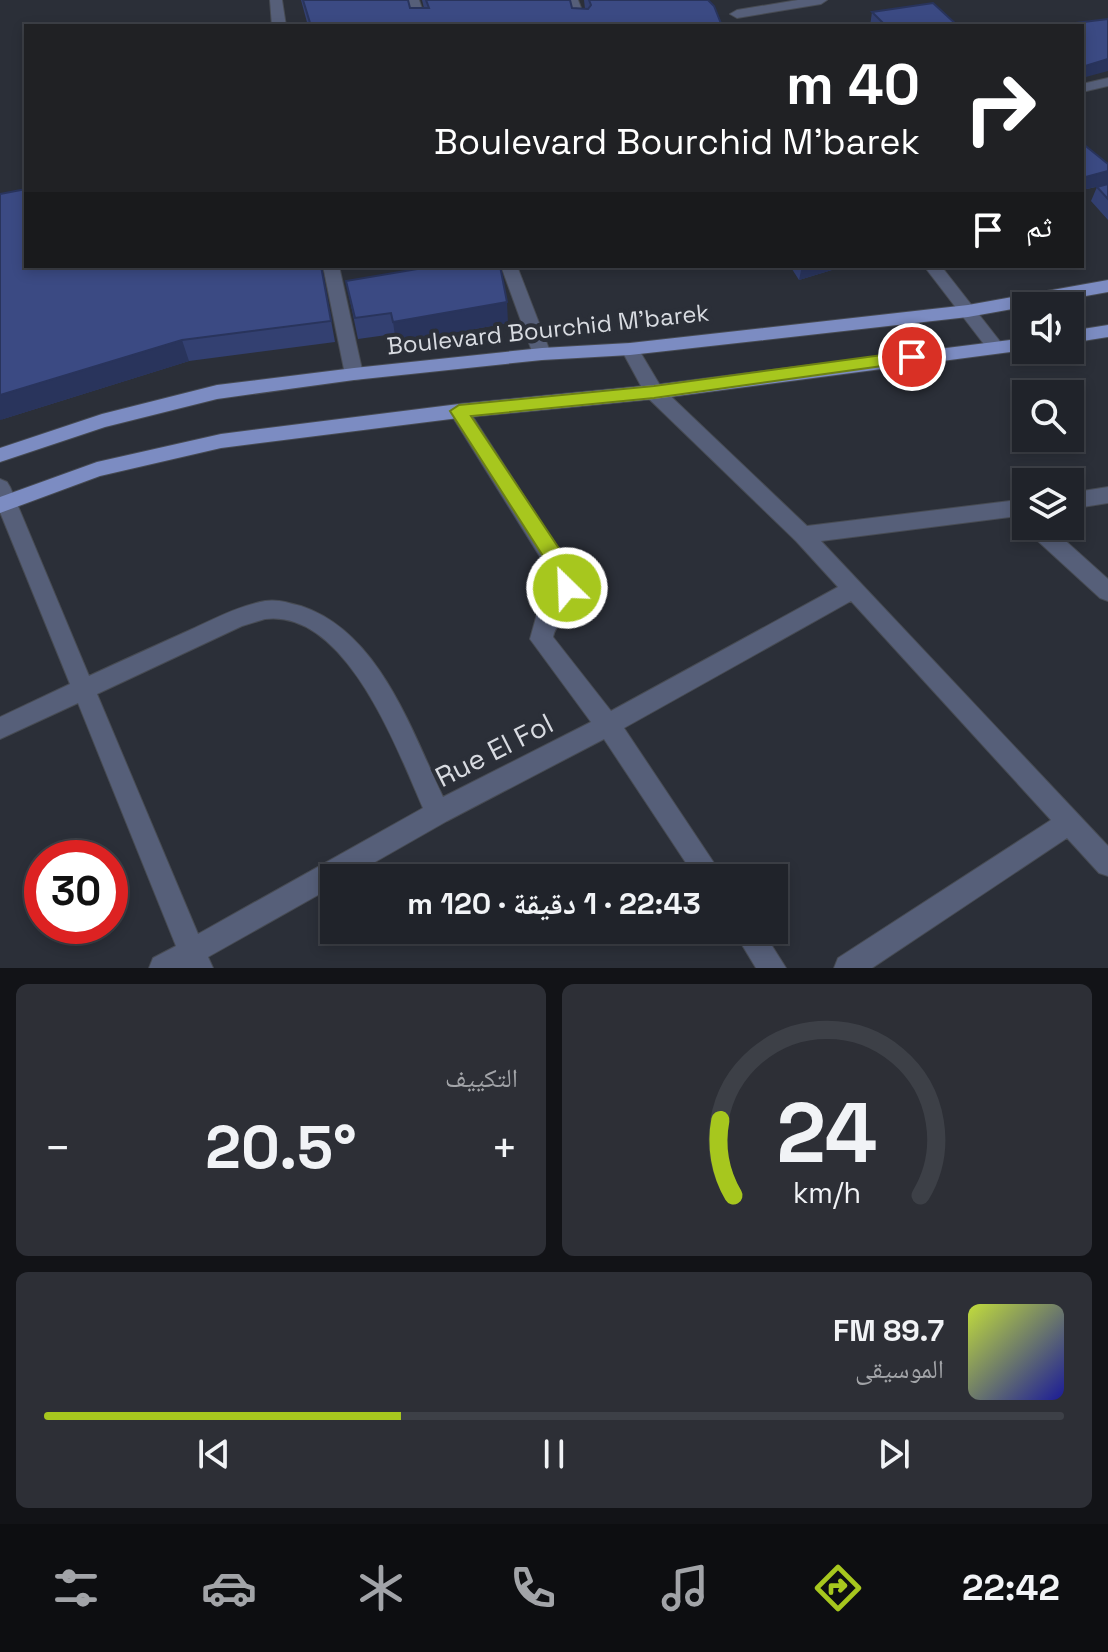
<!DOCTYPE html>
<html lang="ar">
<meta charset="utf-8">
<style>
:root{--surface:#20232a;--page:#2d2f36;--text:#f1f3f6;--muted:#a2a4a8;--line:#3d4047;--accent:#a7c71e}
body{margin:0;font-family:"Space Grotesk","Noto Naskh Arabic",sans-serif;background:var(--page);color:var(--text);direction:rtl;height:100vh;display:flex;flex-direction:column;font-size:30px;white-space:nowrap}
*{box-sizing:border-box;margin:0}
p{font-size:26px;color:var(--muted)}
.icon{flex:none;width:44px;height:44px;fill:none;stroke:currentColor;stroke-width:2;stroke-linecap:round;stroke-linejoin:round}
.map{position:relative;height:968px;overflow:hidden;direction:ltr}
.side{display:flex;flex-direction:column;gap:16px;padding:16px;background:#121317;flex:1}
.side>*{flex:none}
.hud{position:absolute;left:24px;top:24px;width:1060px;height:244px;border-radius:0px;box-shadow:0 4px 12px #0003,0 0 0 2px var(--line);direction:rtl;background:#202124;color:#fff;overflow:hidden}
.buttons{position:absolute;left:1012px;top:292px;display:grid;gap:16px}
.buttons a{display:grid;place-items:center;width:72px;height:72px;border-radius:0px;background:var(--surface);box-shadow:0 4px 12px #0003,0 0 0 2px var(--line);font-size:40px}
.speed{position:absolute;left:24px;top:840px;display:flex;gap:16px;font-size:40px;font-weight:700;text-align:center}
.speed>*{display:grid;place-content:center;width:104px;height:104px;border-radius:50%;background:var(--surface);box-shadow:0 4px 12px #0003,0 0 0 2px var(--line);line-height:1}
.speed .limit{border:12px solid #d22;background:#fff;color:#111}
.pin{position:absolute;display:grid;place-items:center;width:68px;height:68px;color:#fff;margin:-34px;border:4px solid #fff;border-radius:50%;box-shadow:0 2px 8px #0007}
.me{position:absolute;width:88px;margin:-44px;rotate:336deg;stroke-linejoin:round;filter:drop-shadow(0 0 6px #0008)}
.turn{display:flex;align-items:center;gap:28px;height:168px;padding:0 32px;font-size:36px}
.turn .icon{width:104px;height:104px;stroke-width:2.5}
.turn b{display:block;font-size:56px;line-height:68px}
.then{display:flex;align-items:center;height:76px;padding:0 32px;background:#0003;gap:16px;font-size:30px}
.big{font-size:60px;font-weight:700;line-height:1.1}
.side .widget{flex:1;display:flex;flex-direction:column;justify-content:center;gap:12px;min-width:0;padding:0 28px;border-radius:12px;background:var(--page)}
.side .dial{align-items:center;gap:0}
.dial svg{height:208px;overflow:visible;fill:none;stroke:var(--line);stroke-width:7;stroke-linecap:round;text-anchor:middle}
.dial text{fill:var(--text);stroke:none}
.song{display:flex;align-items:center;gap:24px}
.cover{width:96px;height:96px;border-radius:12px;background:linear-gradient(135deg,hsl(70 70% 55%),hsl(240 70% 35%))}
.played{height:8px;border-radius:4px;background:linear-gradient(90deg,var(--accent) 35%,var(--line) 35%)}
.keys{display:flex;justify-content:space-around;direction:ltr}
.heat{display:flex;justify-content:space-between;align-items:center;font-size:44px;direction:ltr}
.side .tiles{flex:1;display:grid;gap:16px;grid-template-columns:1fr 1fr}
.widget:last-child{grid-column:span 2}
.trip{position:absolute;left:320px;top:864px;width:468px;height:80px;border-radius:0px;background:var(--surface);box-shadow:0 4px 12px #0003,0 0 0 2px var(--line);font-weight:700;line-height:80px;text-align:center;direction:rtl}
.dock{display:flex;height:128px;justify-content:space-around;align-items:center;background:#0d0e11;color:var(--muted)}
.dock .icon{width:56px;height:56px}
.dock .on{color:var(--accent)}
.dock b{font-size:36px;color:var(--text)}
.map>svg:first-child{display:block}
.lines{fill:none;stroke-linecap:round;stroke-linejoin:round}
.minor-casing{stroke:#474b53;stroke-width:2}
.major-casing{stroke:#474b53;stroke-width:2}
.minor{fill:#565f79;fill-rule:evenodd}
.major{fill:#7c8cc2;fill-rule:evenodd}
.wall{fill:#334071}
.shaded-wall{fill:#29345c}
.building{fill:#3b4a83;stroke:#29345c;stroke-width:2}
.route{fill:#a7c71e;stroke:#6d8114;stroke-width:2}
.labels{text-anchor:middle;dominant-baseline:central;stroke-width:8;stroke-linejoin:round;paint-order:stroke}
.street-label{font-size:24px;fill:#d8dbe1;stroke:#2b2f38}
.near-street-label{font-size:28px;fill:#d8dbe1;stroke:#2b2f38}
</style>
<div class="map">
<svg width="1108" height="968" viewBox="0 0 1108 968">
<rect width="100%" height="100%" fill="#2b2f38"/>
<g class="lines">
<g class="minor-casing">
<path id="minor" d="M270,0H282L286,26H272Z
M407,0H419L428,26H414Z
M566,0H578L588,26H574Z
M798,0H827L821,4L737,18L730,14L737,10Z
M1108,78V86L1082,92V84Z
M323,266H339L363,374L361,379L354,380L345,374Z
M501,266H517L551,354L548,358H536L533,354Z
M924,266H941L1002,344L1005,348L1002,352H990Z
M630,343L636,345L661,387L807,526L1026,499V515L821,541L1108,846V876L1099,873L1067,838L872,968H834L838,958L1051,820L851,601L624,728L724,878H696L604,739L447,821L347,878H334V886L208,957L213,968H149L153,958L176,946L78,703L0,739V717L70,684L0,512V479L7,482L10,487L89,676C123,660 157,645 190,630C214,619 238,606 265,601C278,599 288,603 301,606C379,632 411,729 443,797L591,722L530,639L537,614L553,599L554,579L452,416L450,411L452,406H466L573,572C588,603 558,613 553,637L611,711L838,587L796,541L647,397L621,349ZM265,619C346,609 397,749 423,808L198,934L97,694L242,626Z
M1108,487V503L1070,509V493Z
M1026,524V526H1049L1108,579V601L1100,598L1028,532L1025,526Z
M733,930H762L786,968H756Z"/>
</g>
<g class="major-casing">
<path id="major" d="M1108,280V292L968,317L630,355L542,360L354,380L217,399L105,427L0,462V448L102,414L217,385L354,368L542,348L630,343L968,305Z
M1108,325V337L1070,343V331Z
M1026,338V350L654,399L459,418L221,448L100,476L0,513V497L97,462L221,434L459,404L654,385Z"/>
</g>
<use href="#minor" class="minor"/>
<use href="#major" class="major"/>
</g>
<path class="wall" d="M301,0H408L410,8H424L422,0H570L572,8L585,9L584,0H708L722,26H308Z
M872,12L958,26H870Z
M1082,143L1108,164V220L1091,201L1097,187L1101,186L1082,190Z
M321,266L335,342L189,361L0,420Z
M625,266H645L627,268Z
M790,266H845L799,280Z
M346,281L508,323L396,343L394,334L358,339Z"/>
<path class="shaded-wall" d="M1108,59V71L1082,78V67Z
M1108,171V184L1082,190V178Z
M802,266H845L799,280Z
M507,302L508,323L396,343L393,322Z
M182,340L189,361L0,420V395Z"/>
<path class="building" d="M303,0H408L410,8H429L426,0H570L572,8L588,9L591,5L589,0H708L714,6L722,26H311Z
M933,3L958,26H886L872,12Z
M1108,19V59L1082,67V26H1051Z
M1082,143L1108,164V171L1082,178Z
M1108,184V199L1097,187Z
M26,189V266H321L331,321L182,340L0,395V194Z
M435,266H500L507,302L393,322L391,313L355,318L346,281Z"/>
<path class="route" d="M912,351L918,353L921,357L918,361L654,398L471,416L566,559L577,588L574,594H560L550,567L450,411L459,405L654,386Z"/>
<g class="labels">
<g class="street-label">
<text transform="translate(548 329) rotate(-6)">Boulevard Bourchid M'barek</text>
</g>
<g class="near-street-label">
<text transform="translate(494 750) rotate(-27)">Rue El Fol</text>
</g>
</g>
</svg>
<div class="buttons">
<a><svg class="icon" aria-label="sound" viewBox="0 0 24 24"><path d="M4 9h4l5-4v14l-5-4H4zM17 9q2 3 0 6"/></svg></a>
<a><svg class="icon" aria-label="search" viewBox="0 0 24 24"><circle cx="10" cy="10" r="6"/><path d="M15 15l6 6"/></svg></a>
<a><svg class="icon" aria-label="layers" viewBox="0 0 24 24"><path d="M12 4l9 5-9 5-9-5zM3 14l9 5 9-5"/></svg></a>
</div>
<div class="speed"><div class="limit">30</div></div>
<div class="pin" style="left:912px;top:357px;background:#d93025"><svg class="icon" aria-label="arrive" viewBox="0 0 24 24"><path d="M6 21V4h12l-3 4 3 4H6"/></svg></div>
<svg class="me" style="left:567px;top:588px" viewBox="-20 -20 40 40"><circle r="17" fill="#a7c71e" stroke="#fff" stroke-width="3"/><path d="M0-11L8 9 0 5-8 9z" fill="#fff"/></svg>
<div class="trip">22:43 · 1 دقيقة · 120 m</div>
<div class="hud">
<div class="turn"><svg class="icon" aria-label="right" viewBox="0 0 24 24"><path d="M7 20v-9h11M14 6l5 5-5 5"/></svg><div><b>40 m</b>Boulevard Bourchid M'barek</div></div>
<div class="then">ثم<svg class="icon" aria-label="arrive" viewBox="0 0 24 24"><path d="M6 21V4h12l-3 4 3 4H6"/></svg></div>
</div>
</div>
<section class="side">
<div class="tiles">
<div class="widget dial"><svg viewBox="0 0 100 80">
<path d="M14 69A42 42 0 1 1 86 69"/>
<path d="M14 69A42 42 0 0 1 9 40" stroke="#a7c71e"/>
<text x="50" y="56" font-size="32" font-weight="700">24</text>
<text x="50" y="72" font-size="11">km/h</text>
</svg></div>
<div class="widget"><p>التكييف</p>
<div class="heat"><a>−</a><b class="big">20.5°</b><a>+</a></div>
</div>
<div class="widget">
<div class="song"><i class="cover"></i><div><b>89.7 FM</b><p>الموسيقى</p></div></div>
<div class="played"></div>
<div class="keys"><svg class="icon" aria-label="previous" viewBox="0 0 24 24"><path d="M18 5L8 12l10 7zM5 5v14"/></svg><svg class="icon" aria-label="pause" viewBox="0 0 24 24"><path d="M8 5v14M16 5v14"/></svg><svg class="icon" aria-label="next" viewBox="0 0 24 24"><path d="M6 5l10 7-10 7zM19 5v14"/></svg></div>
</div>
</div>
</section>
<nav class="dock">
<b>22:42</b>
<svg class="icon on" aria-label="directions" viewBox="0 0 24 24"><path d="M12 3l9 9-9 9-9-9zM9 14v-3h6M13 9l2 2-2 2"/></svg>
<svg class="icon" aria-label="music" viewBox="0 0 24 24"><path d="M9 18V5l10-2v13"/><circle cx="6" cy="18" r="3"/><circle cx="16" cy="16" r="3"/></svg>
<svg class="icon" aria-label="phone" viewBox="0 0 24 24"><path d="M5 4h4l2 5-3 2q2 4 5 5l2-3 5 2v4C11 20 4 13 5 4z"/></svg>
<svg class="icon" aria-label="climate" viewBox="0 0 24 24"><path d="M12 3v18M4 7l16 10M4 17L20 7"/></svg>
<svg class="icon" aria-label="car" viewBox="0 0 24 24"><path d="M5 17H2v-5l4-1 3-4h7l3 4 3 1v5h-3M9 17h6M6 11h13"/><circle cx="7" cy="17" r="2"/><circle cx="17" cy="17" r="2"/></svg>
<svg class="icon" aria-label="filters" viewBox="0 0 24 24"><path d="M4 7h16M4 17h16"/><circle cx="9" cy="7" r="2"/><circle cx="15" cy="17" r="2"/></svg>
</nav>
